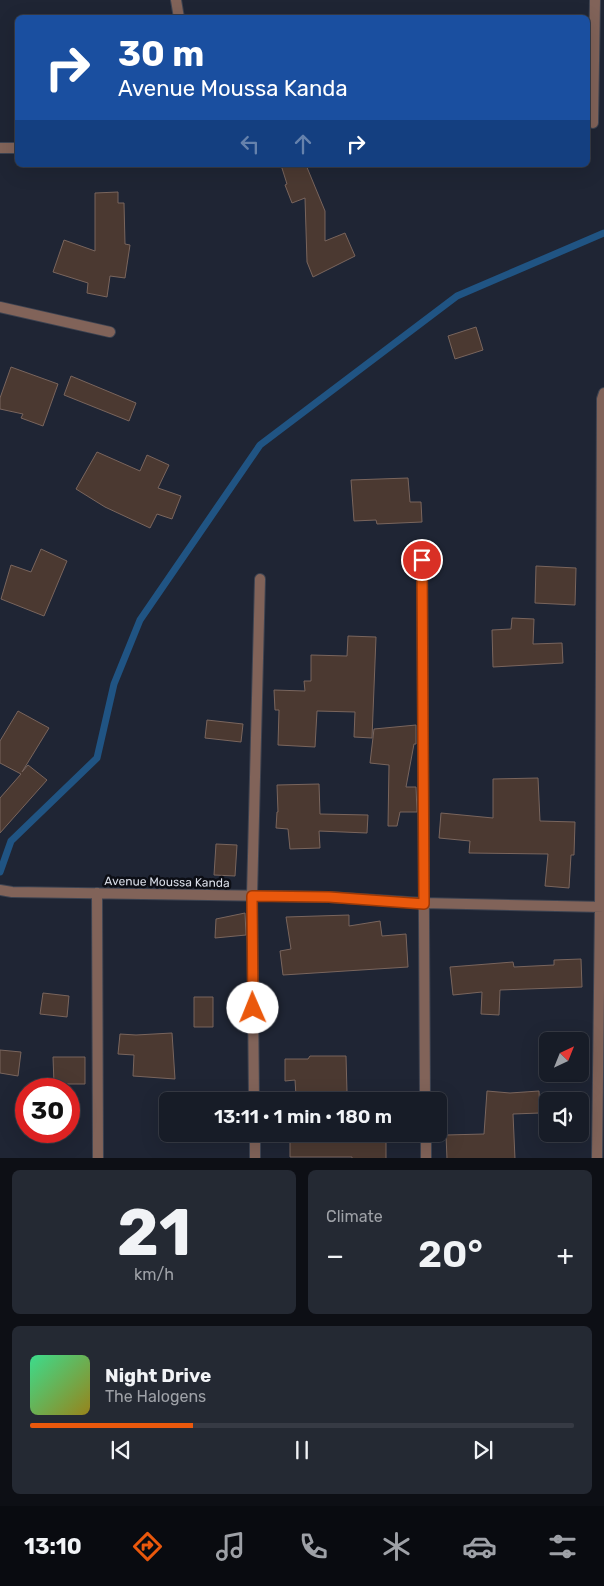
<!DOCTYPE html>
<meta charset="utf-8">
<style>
:root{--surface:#171c27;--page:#242933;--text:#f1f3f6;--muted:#9ea1a7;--line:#363a44;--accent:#ea580c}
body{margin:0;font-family:Rubik,sans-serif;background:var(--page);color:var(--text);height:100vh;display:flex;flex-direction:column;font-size:19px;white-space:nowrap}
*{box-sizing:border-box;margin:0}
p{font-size:16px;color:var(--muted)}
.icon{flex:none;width:28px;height:28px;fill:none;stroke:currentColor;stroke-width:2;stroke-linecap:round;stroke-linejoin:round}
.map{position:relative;height:1158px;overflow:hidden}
.side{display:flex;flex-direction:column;gap:12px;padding:12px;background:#0d0f15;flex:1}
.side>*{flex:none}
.hud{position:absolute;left:15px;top:15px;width:575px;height:152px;border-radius:8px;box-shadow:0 5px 20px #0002,0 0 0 1px var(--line);background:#1a4fa0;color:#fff;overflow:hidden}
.needle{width:32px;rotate:43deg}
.tools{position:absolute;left:539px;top:1032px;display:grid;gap:10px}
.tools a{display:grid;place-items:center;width:50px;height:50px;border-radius:8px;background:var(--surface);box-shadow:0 5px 20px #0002,0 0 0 1px var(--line);font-size:25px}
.speed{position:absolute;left:15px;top:1078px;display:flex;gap:10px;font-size:25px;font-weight:700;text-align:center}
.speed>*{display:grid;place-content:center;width:65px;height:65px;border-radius:50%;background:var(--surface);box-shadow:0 5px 20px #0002,0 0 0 1px var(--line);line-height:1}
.speed .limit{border:8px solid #d22;background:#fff;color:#111}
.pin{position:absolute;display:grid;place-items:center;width:42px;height:42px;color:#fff;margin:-21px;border:2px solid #fff;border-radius:50%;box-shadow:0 1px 5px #0007}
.me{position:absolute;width:55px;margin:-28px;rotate:359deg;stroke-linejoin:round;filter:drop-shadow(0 0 4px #0008)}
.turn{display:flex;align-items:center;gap:18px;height:105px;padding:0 20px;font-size:22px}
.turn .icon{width:65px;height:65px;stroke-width:2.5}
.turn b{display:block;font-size:35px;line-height:42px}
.lanes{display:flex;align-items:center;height:48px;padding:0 20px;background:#0003;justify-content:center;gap:25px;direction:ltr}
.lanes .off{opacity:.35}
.big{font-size:38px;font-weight:600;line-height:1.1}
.side .card{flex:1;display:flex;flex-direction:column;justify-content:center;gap:8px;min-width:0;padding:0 18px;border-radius:8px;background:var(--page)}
.side .dial{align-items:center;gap:0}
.dial b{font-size:65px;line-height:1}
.song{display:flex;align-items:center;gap:15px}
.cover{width:60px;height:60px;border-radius:8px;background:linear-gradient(135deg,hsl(150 70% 55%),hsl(50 70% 35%))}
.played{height:5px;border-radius:2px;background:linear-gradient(90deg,var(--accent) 30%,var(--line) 30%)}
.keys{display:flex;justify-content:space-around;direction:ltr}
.heat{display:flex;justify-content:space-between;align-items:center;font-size:28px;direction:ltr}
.side .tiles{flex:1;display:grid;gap:12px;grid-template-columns:1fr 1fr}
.card:last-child{grid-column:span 2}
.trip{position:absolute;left:159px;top:1092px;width:288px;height:50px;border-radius:8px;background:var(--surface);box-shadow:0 5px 20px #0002,0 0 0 1px var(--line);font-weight:600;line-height:50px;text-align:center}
.menu{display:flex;height:80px;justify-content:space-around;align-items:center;background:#090b10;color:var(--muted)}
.menu .icon{width:35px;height:35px}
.menu .on{color:var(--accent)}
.menu b{font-size:22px;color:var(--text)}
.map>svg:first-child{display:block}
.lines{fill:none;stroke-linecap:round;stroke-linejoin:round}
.stream{stroke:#205483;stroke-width:7}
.building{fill:#4b3931;stroke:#79655d}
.minor-casing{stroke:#3d4351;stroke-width:12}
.minor{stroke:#816359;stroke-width:10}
.route-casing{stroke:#983908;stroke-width:12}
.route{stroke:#ea580c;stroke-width:9}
.labels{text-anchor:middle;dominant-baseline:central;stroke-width:5;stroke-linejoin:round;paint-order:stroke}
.street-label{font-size:12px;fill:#dadee8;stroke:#0c0e15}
</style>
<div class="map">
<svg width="604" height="1159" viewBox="0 0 604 1159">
<rect width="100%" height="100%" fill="#1f2534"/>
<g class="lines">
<path class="stream" d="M0,872L11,841L97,758L114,684L140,620L260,445L457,296L604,233"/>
</g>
<path class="building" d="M281,165H306L325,211V241L345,233L355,256L313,277L307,262L305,198L292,203L285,185L287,184Z
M118,192V203H124L125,244L130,245L125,278L110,276L107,297L87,293L88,283L53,272L64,240L95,251V193Z
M476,327L483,350L455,359L448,336Z
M11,367L58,384L43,426L21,418L23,414L0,409V398Z
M71,376L136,403L129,421L64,395Z
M97,452L140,471L147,455L169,465L158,488L181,496L172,519L157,514L150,528L105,507L76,489Z
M408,478L410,502H421L422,522L377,524L376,520L354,521L351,480Z
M41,549L67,561L44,616L1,599L11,565L31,572Z
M536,566L576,568L575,605L535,603Z
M512,618L534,619L533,644L562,643L563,663L493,667L492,630L511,629Z
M348,636L376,637L372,738L354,737L355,712L317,711L315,747L278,745L279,710H275L274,690L305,691L304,681H311V655L347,656Z
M18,711L49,728L22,772L28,765L47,780L0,833V798L21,774L0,763V741Z
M207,720L243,724L241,742L205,738Z
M416,725V744H414L406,787H416L417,812H400L397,826H388L389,765L370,763L374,729Z
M538,778L540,821L575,822L574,855H571L569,888L545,886L548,854L469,853L470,841L439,838L441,813L493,818V779Z
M319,784L320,814L368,815L367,833L319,831L320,848L290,849L288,829L276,828L277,812H278L277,785Z
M216,844L237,845L235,876L214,875Z
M245,913L246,935L215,938L216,919Z
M349,915V926L380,921L382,936L406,934L408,967L283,975L280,951L291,949L286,917Z
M581,959L582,987L500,990L499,1015L481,1014L482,992L453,995L450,967L513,962L514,967L554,965V960Z
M43,993L69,996L67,1017L40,1014Z
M194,997H213V1027H194Z
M172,1033L175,1079L133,1076L134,1055L118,1054L120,1034L136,1035Z
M0,1050L21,1052L18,1076L0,1073Z
M310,1056H346L347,1092H381V1101H312V1095L296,1096L295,1080L285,1081V1059H308Z
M53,1057H85V1084H54Z
M487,1091L510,1093L539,1091L540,1113L513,1114L515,1159H447L446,1135L484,1134Z
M290,1134H386V1159H352V1157H290Z"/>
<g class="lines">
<g class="minor-casing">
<path id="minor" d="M176,0L179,18
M593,123L595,0
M0,148H18
M0,307L110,332
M422,560L425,1101
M0,890L12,892L329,897L423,903L604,907
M97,893L98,1159
M254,1101L252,896L260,579
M255,1134V1159
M426,1134V1159
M597,1159L600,907L602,399L604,393"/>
</g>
<use href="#minor" class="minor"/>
</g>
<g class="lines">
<g class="route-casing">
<path id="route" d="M253,1008L252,896L329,897L424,904L422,560"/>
</g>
<use href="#route" class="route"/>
</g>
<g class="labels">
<g class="street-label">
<text transform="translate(167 882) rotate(1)">Avenue Moussa Kanda</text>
</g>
</g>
</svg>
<div class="tools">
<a><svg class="needle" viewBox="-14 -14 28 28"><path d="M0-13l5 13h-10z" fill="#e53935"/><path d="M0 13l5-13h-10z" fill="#9ea1a7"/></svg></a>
<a><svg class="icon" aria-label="sound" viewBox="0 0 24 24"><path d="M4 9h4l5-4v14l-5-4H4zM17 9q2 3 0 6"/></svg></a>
</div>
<div class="speed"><div class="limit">30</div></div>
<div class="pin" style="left:422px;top:560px;background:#d93025"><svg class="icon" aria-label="arrive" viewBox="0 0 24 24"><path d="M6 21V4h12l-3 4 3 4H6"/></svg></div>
<svg class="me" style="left:253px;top:1008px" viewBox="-20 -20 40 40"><circle r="19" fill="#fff"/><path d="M0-13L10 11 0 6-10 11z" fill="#ea580c"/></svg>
<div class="trip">13:11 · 1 min · 180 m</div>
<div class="hud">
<div class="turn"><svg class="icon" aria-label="right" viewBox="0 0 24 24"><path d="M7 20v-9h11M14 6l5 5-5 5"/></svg><div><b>30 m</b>Avenue Moussa Kanda</div></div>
<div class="lanes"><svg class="icon off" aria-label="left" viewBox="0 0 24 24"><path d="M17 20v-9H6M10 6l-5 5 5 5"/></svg><svg class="icon off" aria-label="ahead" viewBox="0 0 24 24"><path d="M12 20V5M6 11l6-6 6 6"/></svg><svg class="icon" aria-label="right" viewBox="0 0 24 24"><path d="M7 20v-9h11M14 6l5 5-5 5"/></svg></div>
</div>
</div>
<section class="side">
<div class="tiles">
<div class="card dial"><b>21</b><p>km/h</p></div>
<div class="card"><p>Climate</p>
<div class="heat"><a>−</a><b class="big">20°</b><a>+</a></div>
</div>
<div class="card">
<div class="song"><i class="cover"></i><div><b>Night Drive</b><p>The Halogens</p></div></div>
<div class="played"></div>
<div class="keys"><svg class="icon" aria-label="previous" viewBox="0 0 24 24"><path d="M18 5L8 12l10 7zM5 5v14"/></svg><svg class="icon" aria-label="pause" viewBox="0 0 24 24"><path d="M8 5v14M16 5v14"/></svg><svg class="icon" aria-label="next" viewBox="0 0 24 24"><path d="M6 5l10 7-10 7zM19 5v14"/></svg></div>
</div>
</div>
</section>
<nav class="menu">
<b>13:10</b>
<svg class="icon on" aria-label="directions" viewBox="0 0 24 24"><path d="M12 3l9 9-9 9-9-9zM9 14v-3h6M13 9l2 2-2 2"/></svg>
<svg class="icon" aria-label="music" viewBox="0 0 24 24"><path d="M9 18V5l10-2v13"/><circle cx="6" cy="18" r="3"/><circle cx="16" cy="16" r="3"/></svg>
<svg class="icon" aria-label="phone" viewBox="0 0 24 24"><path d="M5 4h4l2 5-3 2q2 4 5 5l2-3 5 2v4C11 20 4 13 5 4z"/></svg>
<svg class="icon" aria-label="climate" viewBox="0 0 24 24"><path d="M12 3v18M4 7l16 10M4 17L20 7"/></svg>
<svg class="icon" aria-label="car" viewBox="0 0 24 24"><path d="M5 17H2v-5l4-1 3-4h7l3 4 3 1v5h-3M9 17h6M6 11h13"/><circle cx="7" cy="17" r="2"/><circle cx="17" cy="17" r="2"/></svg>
<svg class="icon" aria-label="filters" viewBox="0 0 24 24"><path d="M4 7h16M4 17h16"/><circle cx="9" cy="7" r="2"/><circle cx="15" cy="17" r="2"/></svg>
</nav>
